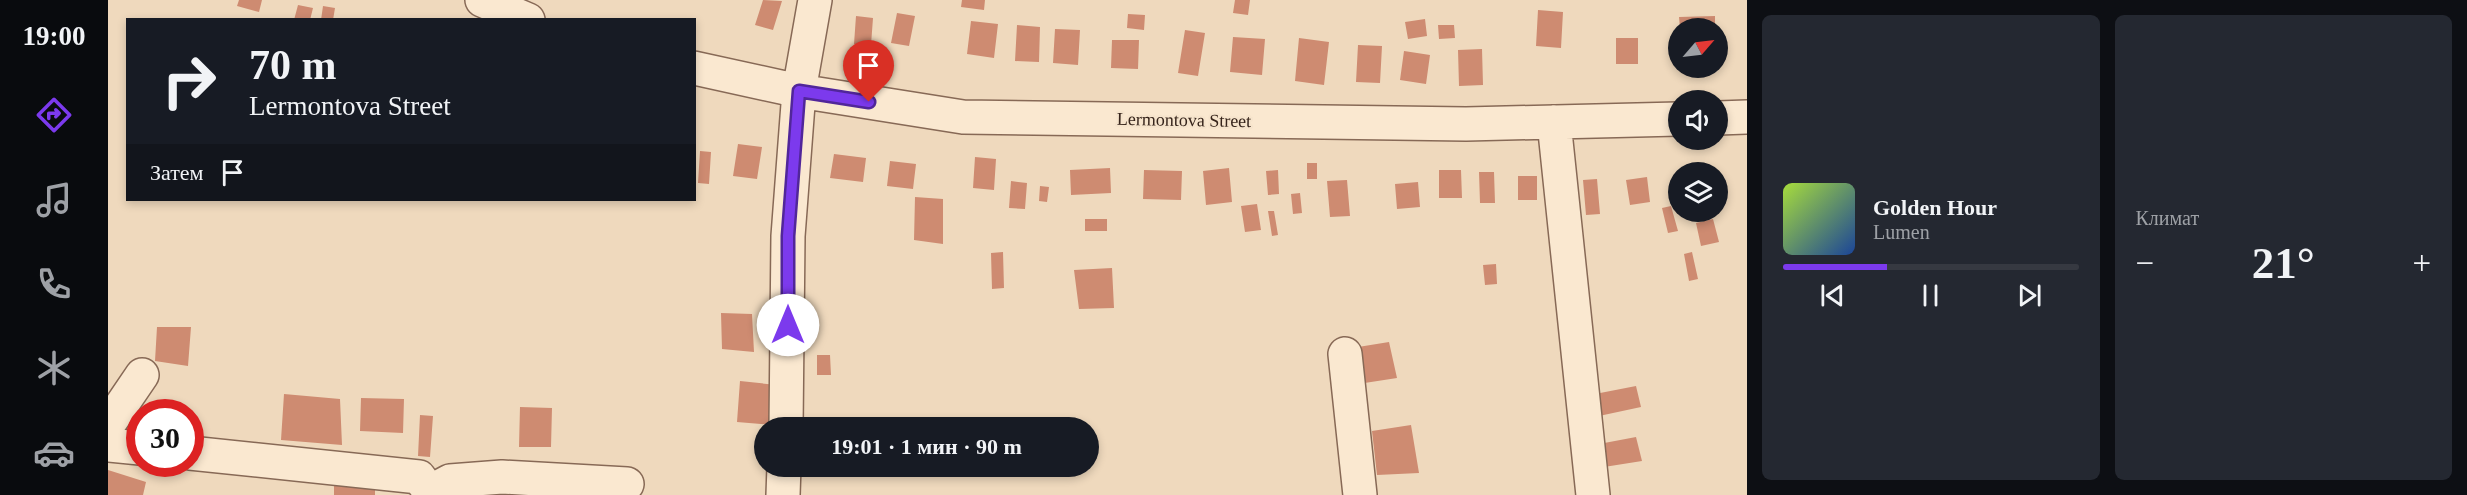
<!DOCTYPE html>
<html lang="ru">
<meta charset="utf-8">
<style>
:root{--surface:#171b24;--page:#242831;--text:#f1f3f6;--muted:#9ea1a6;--line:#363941;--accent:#7c3aed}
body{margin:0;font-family:"Times New Roman",serif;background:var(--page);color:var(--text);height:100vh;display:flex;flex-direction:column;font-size:22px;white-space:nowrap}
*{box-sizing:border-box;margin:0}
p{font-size:20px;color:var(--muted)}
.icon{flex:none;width:33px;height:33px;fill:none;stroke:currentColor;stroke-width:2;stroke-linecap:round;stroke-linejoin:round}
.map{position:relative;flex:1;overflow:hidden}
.details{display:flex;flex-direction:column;gap:15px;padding:15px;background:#0d0f14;width:720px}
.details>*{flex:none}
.top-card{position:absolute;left:18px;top:18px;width:570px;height:183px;border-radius:0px;box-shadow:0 3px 9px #0003;background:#171b24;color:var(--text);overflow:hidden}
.needle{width:39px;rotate:62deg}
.controls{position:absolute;left:1560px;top:18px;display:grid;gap:12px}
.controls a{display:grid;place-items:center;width:60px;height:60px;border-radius:50%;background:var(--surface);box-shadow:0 3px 9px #0003;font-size:30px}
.speed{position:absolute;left:18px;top:399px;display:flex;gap:12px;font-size:30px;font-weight:700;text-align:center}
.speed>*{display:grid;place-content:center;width:78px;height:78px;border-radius:50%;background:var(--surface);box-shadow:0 3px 9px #0003;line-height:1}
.speed .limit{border:9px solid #d22;background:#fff;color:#111}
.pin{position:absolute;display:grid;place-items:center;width:51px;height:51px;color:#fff;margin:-62px -26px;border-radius:50% 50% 50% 0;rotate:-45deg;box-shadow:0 0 6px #0007}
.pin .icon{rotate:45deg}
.me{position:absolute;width:66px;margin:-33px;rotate:0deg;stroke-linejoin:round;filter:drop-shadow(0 0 4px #0008)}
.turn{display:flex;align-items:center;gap:21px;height:126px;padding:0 24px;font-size:27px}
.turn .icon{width:78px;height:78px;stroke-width:2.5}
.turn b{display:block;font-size:42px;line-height:51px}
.then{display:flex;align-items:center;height:57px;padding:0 24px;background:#0003;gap:12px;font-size:22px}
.big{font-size:45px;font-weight:600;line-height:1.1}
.details .widget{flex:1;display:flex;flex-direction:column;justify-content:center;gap:9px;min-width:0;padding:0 21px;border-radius:9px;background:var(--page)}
.song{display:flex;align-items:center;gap:18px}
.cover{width:72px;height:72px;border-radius:9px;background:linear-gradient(135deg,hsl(80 70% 55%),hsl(220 70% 35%))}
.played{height:6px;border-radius:3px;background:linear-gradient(90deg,var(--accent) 35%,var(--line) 35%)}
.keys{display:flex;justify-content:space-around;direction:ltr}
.heat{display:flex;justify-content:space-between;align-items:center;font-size:33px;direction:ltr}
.details .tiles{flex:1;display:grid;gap:15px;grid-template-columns:repeat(2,1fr)}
.trip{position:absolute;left:646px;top:417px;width:345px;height:60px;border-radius:30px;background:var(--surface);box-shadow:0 3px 9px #0003;font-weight:600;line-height:60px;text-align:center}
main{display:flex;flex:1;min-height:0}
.tabs{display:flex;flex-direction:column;width:108px;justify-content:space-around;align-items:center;background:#090b0e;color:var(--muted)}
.tabs .icon{width:42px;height:42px}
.tabs .on{color:var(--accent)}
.tabs b{font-size:27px;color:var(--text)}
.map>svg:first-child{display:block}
.building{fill:#ce8b71}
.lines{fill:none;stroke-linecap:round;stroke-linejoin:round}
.minor-casing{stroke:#876956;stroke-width:36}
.minor{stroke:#fae8d0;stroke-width:33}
.route-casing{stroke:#51269a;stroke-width:15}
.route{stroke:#7c3aed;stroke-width:10}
.labels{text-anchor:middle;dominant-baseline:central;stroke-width:4.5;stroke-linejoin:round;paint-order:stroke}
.street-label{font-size:18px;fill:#36241b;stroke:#f6e4cc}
</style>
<main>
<nav class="tabs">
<b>19:00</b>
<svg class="icon on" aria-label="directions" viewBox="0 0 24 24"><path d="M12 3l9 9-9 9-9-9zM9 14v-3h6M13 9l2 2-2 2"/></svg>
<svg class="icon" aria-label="music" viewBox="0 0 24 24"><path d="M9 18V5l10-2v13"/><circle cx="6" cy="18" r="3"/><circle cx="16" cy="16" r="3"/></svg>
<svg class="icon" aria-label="phone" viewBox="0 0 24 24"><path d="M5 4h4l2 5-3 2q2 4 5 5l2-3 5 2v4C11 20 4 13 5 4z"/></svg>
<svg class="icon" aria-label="climate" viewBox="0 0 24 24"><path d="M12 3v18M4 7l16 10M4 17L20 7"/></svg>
<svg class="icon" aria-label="car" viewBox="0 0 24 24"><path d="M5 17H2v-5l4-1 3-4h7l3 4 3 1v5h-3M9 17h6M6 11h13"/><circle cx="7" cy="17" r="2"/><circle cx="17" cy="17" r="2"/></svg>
</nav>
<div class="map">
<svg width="1639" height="495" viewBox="0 0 1639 495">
<rect width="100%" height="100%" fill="#efd9bd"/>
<path class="building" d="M131,0H154L151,12L129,6Z
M655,0L674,1L665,30L647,25Z
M854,0H877L876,10L853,7Z
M1127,0H1142L1140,15L1125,13Z
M190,5L205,8L202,20H186Z
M215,6L227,8L225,20H213Z
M1430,10L1455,12L1453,48L1428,46Z
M789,13L807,16L801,46L783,43Z
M1020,14L1037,15L1036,30L1019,28Z
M748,16L765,18L763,45L746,44Z
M1607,16V28H1572L1571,17Z
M1317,19L1319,36L1300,39L1297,22Z
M863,21L890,24L886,58L859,54Z
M909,25L932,27L931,62L907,61Z
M1330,25H1346L1347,38L1331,39Z
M947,29L972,30L970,65L945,63Z
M1077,30L1097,33L1090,76L1070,73Z
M1125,37L1157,39L1154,75L1122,72Z
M1191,38L1221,42L1216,85L1187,81Z
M1508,38H1530V64H1508Z
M1004,40H1031L1030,69L1003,68Z
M1250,45L1274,46L1272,83L1248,82Z
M1374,49L1375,85L1351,86L1350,50Z
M1296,51L1322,55L1318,84L1292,80Z
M630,144L654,147L649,179L625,176Z
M592,151L603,152L601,184L590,183Z
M726,154L758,158L755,182L722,178Z
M867,157L888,159L886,190L865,188Z
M782,161L808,164L805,189L779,186Z
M1199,163H1209V179H1199Z
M1002,168L1003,193L963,195L962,170Z
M1121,168L1124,202L1098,205L1095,171Z
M1036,170L1074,171L1073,200L1035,199Z
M1170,170L1171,194L1160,195L1158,171Z
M1331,170H1353L1354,198H1331Z
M1371,172H1386L1387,203H1372Z
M1410,176H1429V200H1410Z
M1539,177L1542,202L1522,205L1518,180Z
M1489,179L1492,214L1478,215L1475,180Z
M1239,180L1242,216L1222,217L1219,181Z
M903,181L919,183L917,209L901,208Z
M1310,182L1312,207L1289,209L1287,184Z
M932,186L941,187L939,202L931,201Z
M1192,193L1194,213L1185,214L1183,194Z
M807,197L835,199V244L806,240Z
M1149,204L1153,230L1137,232L1133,206Z
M1563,206L1570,231L1560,233L1554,208Z
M1160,211H1166L1170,235L1164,236Z
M977,219H999V231H977Z
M1605,219L1611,242L1593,246L1588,223Z
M895,252L896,288L884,289L883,253Z
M1584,252L1590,279L1581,281L1576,254Z
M1388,264L1389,284L1377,285L1375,265Z
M1004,268L1006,308L971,309L966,270Z
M613,313L644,314L646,352L614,349Z
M49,327H83L80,366L47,361Z
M1281,342L1289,378L1250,384L1244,348Z
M709,355H722L723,375H709Z
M632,381L669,385L666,425L629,422Z
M1528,386L1533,407L1491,416L1487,394Z
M176,394L232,399L234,445L173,440Z
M253,398L296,399L295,433L252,431Z
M412,407L444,408L443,447H411Z
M312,415L325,416L322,457L310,456Z
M1303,425L1311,473L1269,475L1264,431Z
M1528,437L1534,461L1496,467L1491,444Z
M0,470L38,482L35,495H0Z
M226,485H267V495H226Z"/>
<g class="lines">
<g class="minor-casing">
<path id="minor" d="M374,0L420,20
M586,68L691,91L855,117L1358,124L1570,119
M1610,118L1639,117
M1446,122L1485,495
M1237,354L1252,495
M0,425L34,375
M678,428L680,236L691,91L707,0
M0,445L32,448
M82,453L311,477L324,495
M323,491L342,481L394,477L519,484
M675,495L676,466"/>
</g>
<use href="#minor" class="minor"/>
</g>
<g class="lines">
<g class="route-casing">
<path id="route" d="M680,325V236L691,91L761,102"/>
</g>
<use href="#route" class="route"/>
</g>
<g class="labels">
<g class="street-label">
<text transform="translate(1076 120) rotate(1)">Lermontova Street</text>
</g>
</g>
</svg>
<div class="controls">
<a><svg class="needle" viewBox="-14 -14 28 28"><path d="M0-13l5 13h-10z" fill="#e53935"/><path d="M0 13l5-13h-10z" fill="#9ea1a6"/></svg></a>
<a><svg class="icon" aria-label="sound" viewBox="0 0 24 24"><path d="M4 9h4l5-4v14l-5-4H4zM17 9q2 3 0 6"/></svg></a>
<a><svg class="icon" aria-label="layers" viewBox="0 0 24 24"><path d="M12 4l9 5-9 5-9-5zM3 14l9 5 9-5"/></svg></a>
</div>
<div class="speed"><div class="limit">30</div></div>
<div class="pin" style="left:761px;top:102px;background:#d93025"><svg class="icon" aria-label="arrive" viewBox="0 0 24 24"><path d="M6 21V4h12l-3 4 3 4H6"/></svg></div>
<svg class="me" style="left:680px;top:325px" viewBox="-20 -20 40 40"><circle r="19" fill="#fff"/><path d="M0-13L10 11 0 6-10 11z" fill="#7c3aed"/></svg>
<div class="trip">19:01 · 1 мин · 90 m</div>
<div class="top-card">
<div class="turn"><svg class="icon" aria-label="right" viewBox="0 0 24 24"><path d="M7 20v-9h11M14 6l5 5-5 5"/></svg><div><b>70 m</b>Lermontova Street</div></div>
<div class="then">Затем<svg class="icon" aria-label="arrive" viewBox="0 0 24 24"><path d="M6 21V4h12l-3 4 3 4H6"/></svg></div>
</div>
</div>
<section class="details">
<div class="tiles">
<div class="widget">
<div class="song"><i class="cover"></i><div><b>Golden Hour</b><p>Lumen</p></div></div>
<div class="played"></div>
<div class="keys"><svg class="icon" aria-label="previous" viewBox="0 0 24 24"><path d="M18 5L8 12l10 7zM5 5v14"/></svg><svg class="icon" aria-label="pause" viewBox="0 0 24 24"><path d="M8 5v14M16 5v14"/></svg><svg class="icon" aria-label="next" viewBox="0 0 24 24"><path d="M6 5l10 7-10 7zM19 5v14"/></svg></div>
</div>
<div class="widget"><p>Климат</p>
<div class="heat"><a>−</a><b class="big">21°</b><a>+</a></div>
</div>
</div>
</section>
</main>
